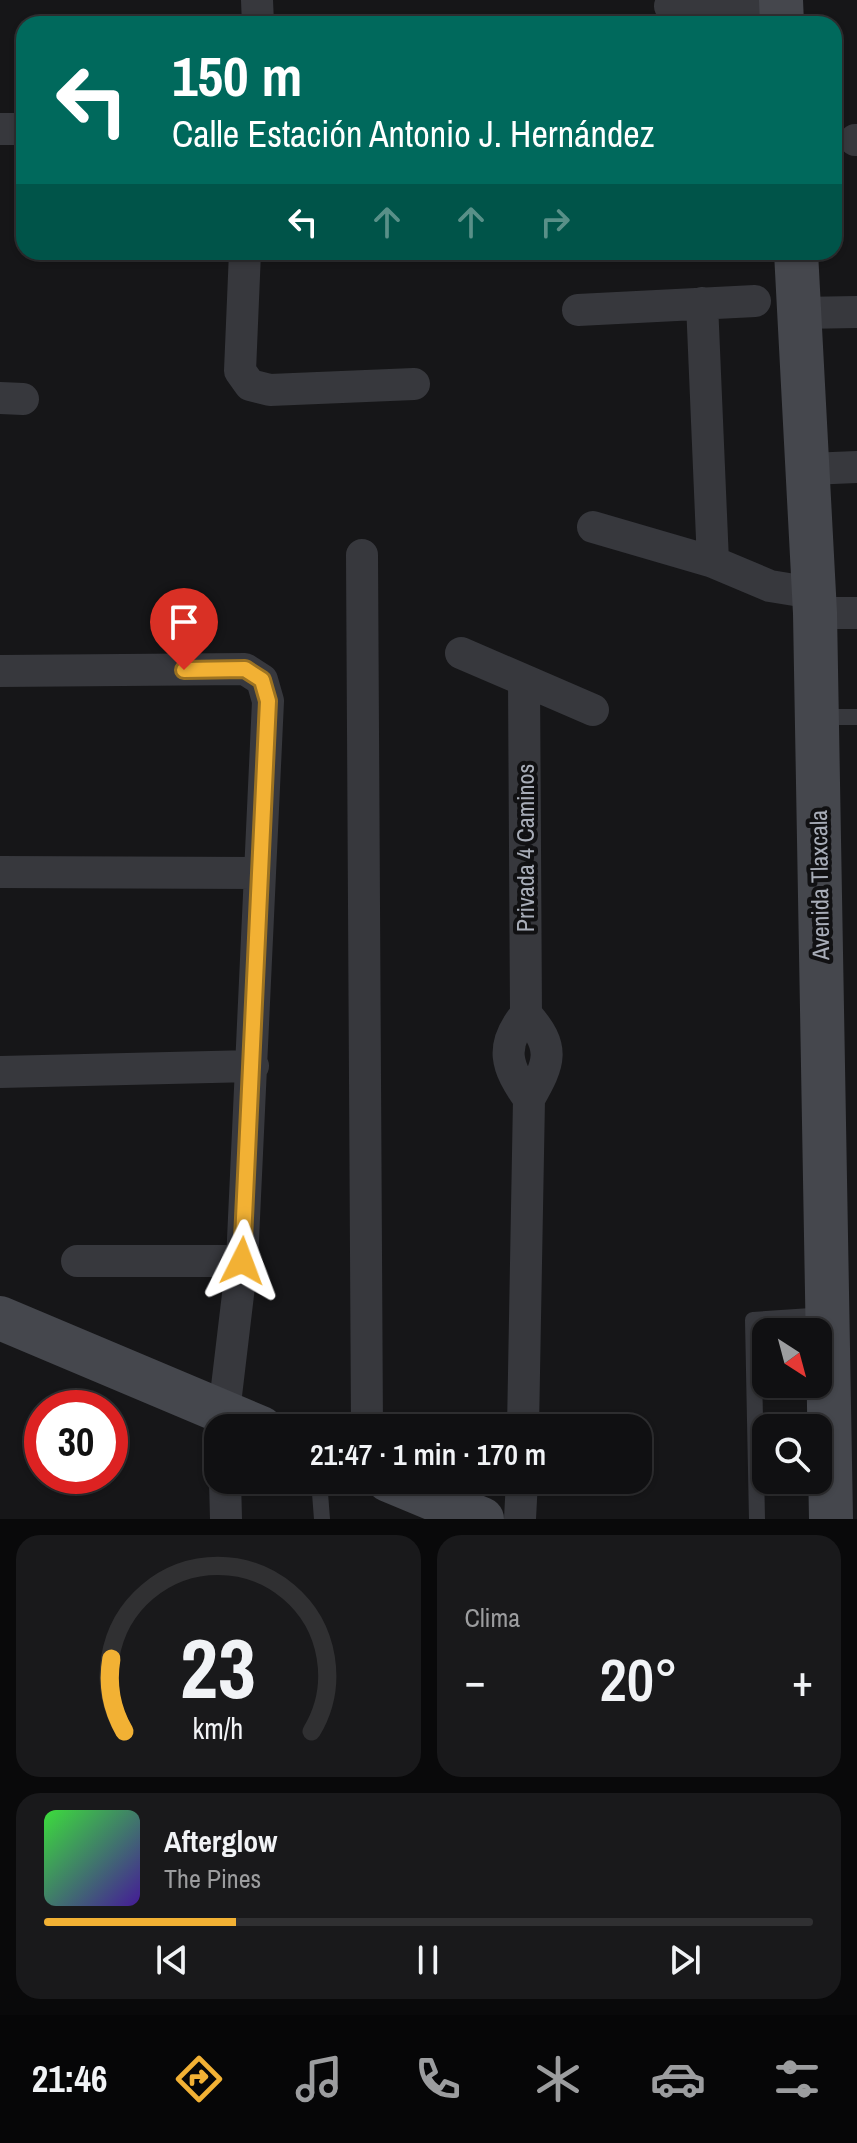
<!DOCTYPE html>
<html lang="es">
<meta charset="utf-8">
<style>
:root{--surface:#101012;--page:#19191b;--text:#f1f3f6;--muted:#9c9d9f;--line:#303032;--accent:#f2b134}
body{margin:0;font-family:"Archivo Narrow",sans-serif;background:var(--page);color:var(--text);height:100vh;display:flex;flex-direction:column;font-size:30px;white-space:nowrap}
*{box-sizing:border-box;margin:0}
p{font-size:26px;color:var(--muted)}
.icon{flex:none;width:44px;height:44px;fill:none;stroke:currentColor;stroke-width:2;stroke-linecap:round;stroke-linejoin:round}
.map{position:relative;height:1519px;overflow:hidden}
.panel{display:flex;flex-direction:column;gap:16px;padding:16px;background:#09090a;flex:1}
.panel>*{flex:none}
.top-card{position:absolute;left:16px;top:16px;width:826px;height:244px;border-radius:24px;box-shadow:0 2px 6px #0004,0 0 0 2px var(--line);background:#00695c;color:#fff;overflow:hidden}
.needle{width:52px;rotate:144deg}
.buttons{position:absolute;left:752px;top:1318px;display:grid;gap:16px}
.buttons a{display:grid;place-items:center;width:80px;height:80px;border-radius:16px;background:var(--surface);box-shadow:0 2px 6px #0004,0 0 0 2px var(--line);font-size:40px}
.speed{position:absolute;left:24px;top:1390px;display:flex;gap:16px;font-size:40px;font-weight:700;text-align:center}
.speed>*{display:grid;place-content:center;width:104px;height:104px;border-radius:50%;background:var(--surface);box-shadow:0 2px 6px #0004,0 0 0 2px var(--line);line-height:1}
.speed .limit{border:12px solid #d22;background:#fff;color:#111}
.pin{position:absolute;display:grid;place-items:center;width:68px;height:68px;color:#fff;margin:-82px -34px;border-radius:50% 50% 50% 0;rotate:-45deg;box-shadow:0 0 8px #0007}
.pin .icon{rotate:45deg}
.me{position:absolute;width:88px;margin:-44px;rotate:3deg;stroke-linejoin:round;filter:drop-shadow(0 0 6px #0008)}
.turn{display:flex;align-items:center;gap:28px;height:168px;padding:0 24px;font-size:36px}
.turn .icon{width:104px;height:104px;stroke-width:2.5}
.turn b{display:block;font-size:56px;line-height:68px}
.lanes{display:flex;align-items:center;height:76px;padding:0 24px;background:#0003;justify-content:center;gap:40px;direction:ltr}
.lanes .off{opacity:.35}
.big{font-size:60px;font-weight:600;line-height:1.1}
.panel .card{flex:1;display:flex;flex-direction:column;justify-content:center;gap:12px;min-width:0;padding:0 28px;border-radius:24px;background:var(--page)}
.panel .dial{align-items:center;gap:0}
.dial svg{height:208px;overflow:visible;fill:none;stroke:var(--line);stroke-width:7;stroke-linecap:round;text-anchor:middle}
.dial text{fill:var(--text);stroke:none}
.song{display:flex;align-items:center;gap:24px}
.cover{width:96px;height:96px;border-radius:12px;background:linear-gradient(135deg,hsl(120 70% 55%),hsl(260 70% 35%))}
.played{height:8px;border-radius:4px;background:linear-gradient(90deg,var(--accent) 25%,var(--line) 25%)}
.keys{display:flex;justify-content:space-around;direction:ltr}
.heat{display:flex;justify-content:space-between;align-items:center;font-size:44px;direction:ltr}
.panel .tiles{flex:1;display:grid;gap:16px;grid-template-columns:1fr 1fr}
.card:last-child{grid-column:span 2}
.trip{position:absolute;left:204px;top:1414px;width:448px;height:80px;border-radius:24px;background:var(--surface);box-shadow:0 2px 6px #0004,0 0 0 2px var(--line);font-weight:600;line-height:80px;text-align:center}
.menu{display:flex;height:128px;justify-content:space-around;align-items:center;background:#060607;color:var(--muted)}
.menu .icon{width:56px;height:56px}
.menu .active{color:var(--accent)}
.menu b{font-size:36px;color:var(--text)}
.map>svg:first-child{display:block}
.lines{fill:none;stroke-linecap:round;stroke-linejoin:round}
.lane{stroke:#37383d;stroke-width:16}
.street{stroke:#37383d;stroke-width:32}
.secondary{stroke:#45474d;stroke-width:44}
.route-casing{stroke:#9d7322;stroke-width:20}
.route{stroke:#f2b134;stroke-width:14}
.labels{text-anchor:middle;dominant-baseline:central;stroke-width:8;stroke-linejoin:round;paint-order:stroke}
.street-label{font-size:24px;fill:#a8adb8;stroke:#111113}
</style>
<div class="map">
<svg width="857" height="1519" viewBox="0 0 857 1519">
<rect width="100%" height="100%" fill="#161618"/>
<g class="lines">
<path class="lane" d="M819,717H857
M319,1480L322,1519
M757,1519L753,1320L826,1315"/>
<path class="street" d="M257,0L258,24
M670,6L781,1
M0,129H24
M855,140H857
M245,252L240,371L250,385L270,390L414,384
M702,303L713,562
M578,310L755,301
M800,313L857,312
M0,398L23,399
M809,469L857,467
M593,527L713,562L770,586L813,593
M362,555L367,1428
M815,613H857
M461,653L593,710
M0,671L245,669L262,680L268,701L242,1261L224,1412V1428
M524,681L526,1014C499,1046 506,1067 529,1099
M0,872L260,873
M0,1072L253,1066
M77,1261H242
M523,1428L529,1099C550,1062 556,1048 526,1014
M225,1480L226,1519
M520,1519L522,1480"/>
<path class="secondary" d="M781,0L782,24
M796,252L815,613L831,1519
M0,1318L261,1428
M388,1480L482,1519"/>
</g>
<g class="lines">
<g class="route-casing">
<path id="route" d="M184,670L245,669L262,680L268,701L242,1261"/>
</g>
<use href="#route" class="route"/>
</g>
<g class="labels">
<g class="street-label">
<text transform="translate(525 848) rotate(-90)">Privada 4 Caminos</text>
<text transform="translate(819 885) rotate(-91)">Avenida Tlaxcala</text>
</g>
</g>
</svg>
<div class="buttons">
<a><svg class="needle" viewBox="-14 -14 28 28"><path d="M0-13l5 13h-10z" fill="#e53935"/><path d="M0 13l5-13h-10z" fill="#9c9d9f"/></svg></a>
<a><svg class="icon" aria-label="search" viewBox="0 0 24 24"><circle cx="10" cy="10" r="6"/><path d="M15 15l6 6"/></svg></a>
</div>
<div class="speed"><div class="limit">30</div></div>
<div class="pin" style="left:184px;top:670px;background:#d93025"><svg class="icon" aria-label="arrive" viewBox="0 0 24 24"><path d="M6 21V4h12l-3 4 3 4H6"/></svg></div>
<svg class="me" style="left:242px;top:1261px" viewBox="-20 -20 40 40"><path d="M0-17L14 15 0 8-14 15z" fill="#f2b134" stroke="#fff" stroke-width="4"/></svg>
<div class="trip">21:47 · 1 min · 170 m</div>
<div class="top-card">
<div class="turn"><svg class="icon" aria-label="left" viewBox="0 0 24 24"><path d="M17 20v-9H6M10 6l-5 5 5 5"/></svg><div><b>150 m</b>Calle Estación Antonio J. Hernández</div></div>
<div class="lanes"><svg class="icon" aria-label="left" viewBox="0 0 24 24"><path d="M17 20v-9H6M10 6l-5 5 5 5"/></svg><svg class="icon off" aria-label="ahead" viewBox="0 0 24 24"><path d="M12 20V5M6 11l6-6 6 6"/></svg><svg class="icon off" aria-label="ahead" viewBox="0 0 24 24"><path d="M12 20V5M6 11l6-6 6 6"/></svg><svg class="icon off" aria-label="right" viewBox="0 0 24 24"><path d="M7 20v-9h11M14 6l5 5-5 5"/></svg></div>
</div>
</div>
<section class="panel">
<div class="tiles">
<div class="card dial"><svg viewBox="0 0 100 80">
<path d="M14 69A42 42 0 1 1 86 69"/>
<path d="M14 69A42 42 0 0 1 9 41" stroke="#f2b134"/>
<text x="50" y="56" font-size="32" font-weight="700">23</text>
<text x="50" y="72" font-size="11">km/h</text>
</svg></div>
<div class="card"><p>Clima</p>
<div class="heat"><a>−</a><b class="big">20°</b><a>+</a></div>
</div>
<div class="card">
<div class="song"><i class="cover"></i><div><b>Afterglow</b><p>The Pines</p></div></div>
<div class="played"></div>
<div class="keys"><svg class="icon" aria-label="previous" viewBox="0 0 24 24"><path d="M18 5L8 12l10 7zM5 5v14"/></svg><svg class="icon" aria-label="pause" viewBox="0 0 24 24"><path d="M8 5v14M16 5v14"/></svg><svg class="icon" aria-label="next" viewBox="0 0 24 24"><path d="M6 5l10 7-10 7zM19 5v14"/></svg></div>
</div>
</div>
</section>
<nav class="menu">
<b>21:46</b>
<svg class="icon active" aria-label="directions" viewBox="0 0 24 24"><path d="M12 3l9 9-9 9-9-9zM9 14v-3h6M13 9l2 2-2 2"/></svg>
<svg class="icon" aria-label="music" viewBox="0 0 24 24"><path d="M9 18V5l10-2v13"/><circle cx="6" cy="18" r="3"/><circle cx="16" cy="16" r="3"/></svg>
<svg class="icon" aria-label="phone" viewBox="0 0 24 24"><path d="M5 4h4l2 5-3 2q2 4 5 5l2-3 5 2v4C11 20 4 13 5 4z"/></svg>
<svg class="icon" aria-label="climate" viewBox="0 0 24 24"><path d="M12 3v18M4 7l16 10M4 17L20 7"/></svg>
<svg class="icon" aria-label="car" viewBox="0 0 24 24"><path d="M5 17H2v-5l4-1 3-4h7l3 4 3 1v5h-3M9 17h6M6 11h13"/><circle cx="7" cy="17" r="2"/><circle cx="17" cy="17" r="2"/></svg>
<svg class="icon" aria-label="filters" viewBox="0 0 24 24"><path d="M4 7h16M4 17h16"/><circle cx="9" cy="7" r="2"/><circle cx="15" cy="17" r="2"/></svg>
</nav>
